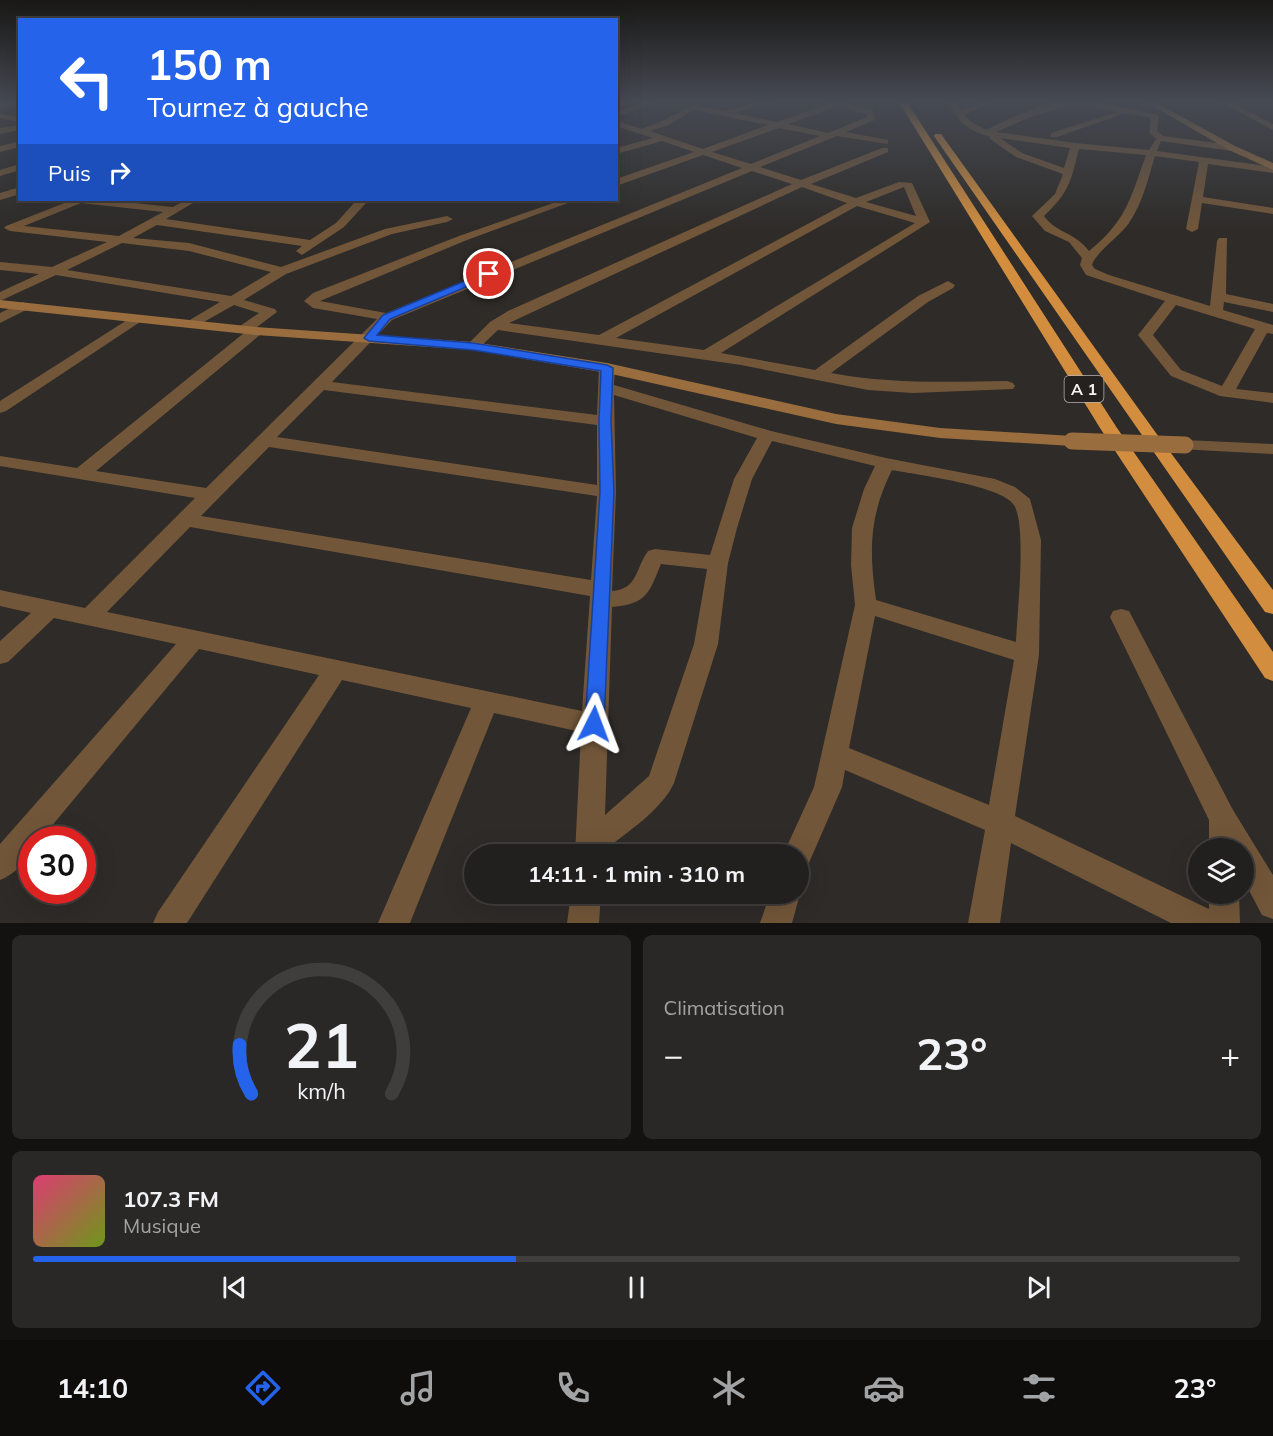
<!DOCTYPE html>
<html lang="fr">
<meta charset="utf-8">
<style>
:root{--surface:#22201e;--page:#2a2827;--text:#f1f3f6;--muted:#a2a3a4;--line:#3f3e3c;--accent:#2563eb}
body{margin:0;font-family:Mulish,sans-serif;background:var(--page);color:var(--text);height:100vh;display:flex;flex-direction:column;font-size:22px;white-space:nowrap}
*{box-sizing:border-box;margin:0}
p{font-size:20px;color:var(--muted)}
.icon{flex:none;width:33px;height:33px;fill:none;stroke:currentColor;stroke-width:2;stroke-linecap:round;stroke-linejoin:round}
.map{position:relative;height:923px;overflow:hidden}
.sheet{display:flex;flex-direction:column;gap:12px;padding:12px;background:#131210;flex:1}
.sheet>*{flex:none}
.hud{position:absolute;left:18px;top:18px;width:600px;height:183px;border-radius:0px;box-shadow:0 6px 24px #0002,0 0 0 2px var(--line);background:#2563eb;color:#fff;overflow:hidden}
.buttons{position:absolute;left:1188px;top:838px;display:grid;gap:12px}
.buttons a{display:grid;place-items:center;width:66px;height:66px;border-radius:50%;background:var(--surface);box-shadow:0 6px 24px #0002,0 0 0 2px var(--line);font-size:30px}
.speed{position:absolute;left:18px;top:826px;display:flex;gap:12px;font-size:30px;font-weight:700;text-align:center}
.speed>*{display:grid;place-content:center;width:78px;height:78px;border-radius:50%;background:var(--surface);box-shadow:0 6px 24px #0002,0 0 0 2px var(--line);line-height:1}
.speed .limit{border:9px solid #d22;background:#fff;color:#111}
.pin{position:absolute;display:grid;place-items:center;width:51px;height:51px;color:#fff;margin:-26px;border:3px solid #fff;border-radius:50%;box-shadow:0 2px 6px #0007}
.me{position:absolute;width:66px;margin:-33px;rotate:3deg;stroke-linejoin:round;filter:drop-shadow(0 0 4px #0008)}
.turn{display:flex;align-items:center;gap:21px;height:126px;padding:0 30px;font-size:27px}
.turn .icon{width:78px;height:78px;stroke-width:2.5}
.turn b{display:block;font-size:42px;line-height:51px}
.then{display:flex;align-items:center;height:57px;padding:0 30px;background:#0003;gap:12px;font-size:22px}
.big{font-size:45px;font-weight:700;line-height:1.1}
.sheet .tile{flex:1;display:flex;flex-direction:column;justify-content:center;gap:9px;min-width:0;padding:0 21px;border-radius:9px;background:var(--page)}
.sheet .dial{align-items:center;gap:0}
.dial svg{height:156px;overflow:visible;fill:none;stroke:var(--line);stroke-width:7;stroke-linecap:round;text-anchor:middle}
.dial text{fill:var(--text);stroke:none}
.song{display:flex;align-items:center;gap:18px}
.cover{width:72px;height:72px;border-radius:9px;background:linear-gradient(135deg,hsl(340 70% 55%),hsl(80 70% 35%))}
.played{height:6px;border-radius:3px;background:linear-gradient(90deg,var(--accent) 40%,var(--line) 40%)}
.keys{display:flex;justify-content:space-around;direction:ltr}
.heat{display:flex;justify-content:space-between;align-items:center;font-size:33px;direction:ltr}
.sheet .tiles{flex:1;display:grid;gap:12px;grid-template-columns:1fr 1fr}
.tile:last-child{grid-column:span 2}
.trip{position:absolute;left:464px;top:844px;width:345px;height:60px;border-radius:30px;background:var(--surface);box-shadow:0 6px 24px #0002,0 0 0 2px var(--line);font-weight:700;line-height:60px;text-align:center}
.tabs{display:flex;height:96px;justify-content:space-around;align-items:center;background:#0e0d0c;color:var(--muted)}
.tabs .icon{width:42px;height:42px}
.tabs .on{color:var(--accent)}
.tabs b{font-size:27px;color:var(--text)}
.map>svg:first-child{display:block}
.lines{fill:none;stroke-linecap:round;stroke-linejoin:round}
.street{fill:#725639;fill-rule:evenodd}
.secondary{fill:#996d3d;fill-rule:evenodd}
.highway{fill:#d28e3e;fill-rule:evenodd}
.secondary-bridge{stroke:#996d3d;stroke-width:17}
.route{fill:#2563eb;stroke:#184099;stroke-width:1.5}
.labels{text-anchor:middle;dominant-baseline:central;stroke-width:6;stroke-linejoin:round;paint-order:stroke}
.shield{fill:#24211e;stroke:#b6b3b1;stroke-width:1.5}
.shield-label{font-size:16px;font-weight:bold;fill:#f5f2f0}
</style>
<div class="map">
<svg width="1273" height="923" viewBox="0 0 1273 923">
<rect width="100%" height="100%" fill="#2e2b28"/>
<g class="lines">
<path class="street" d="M12,102H20V104L0,109V105Z
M646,102H656L616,117V112Z
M759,102H770L735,113L777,122L829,104L828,102H842L873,110L875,120L846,132L888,140V144L837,136L760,167L801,180L882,148H888V152L811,184L856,198L899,182L912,183L930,222L721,353L815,370L918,296L948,281L955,285L953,288L928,302L831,373C890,384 947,382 1007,381L1013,383L1015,386L1013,389L913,393L868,390L741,365L498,330L478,349H468L466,346L490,322L508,311L792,184L752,171L392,320L332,382L597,415L599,368L607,363L615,368L614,385L771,431L886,458L995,479L1015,487L1030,499L1041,540L1039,655L1015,816L1209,909V894H1239L1240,923H1171L1011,843L1000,923H968L985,830L845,770L842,787L808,865L798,869V855H783L814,787L855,605L851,565L852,528L864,489L875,466L772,441L752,479L737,528L728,563L718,644L674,783C661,811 628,831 605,850V855H575L581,732L494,713L410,923H378L471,708L342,680L187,923H153L158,912L319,675L199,649L40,840H32C32,857 16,874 0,880V844L176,644L54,618L8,662L0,664V641L31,613L0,606V590L85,608L195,498L0,466V456L77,468L244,333L238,329L240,326L259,313L234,305L193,328L186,324L188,321L220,302L56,275L0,301V292L39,274L0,270V262L52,267L107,242L10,231L4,228L6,226L72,200H105L173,207L186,200H198L166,219L310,240L336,223L354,203H331L326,200H449L444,203H366L344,227L302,255L296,251L302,246L157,225L133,238L189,243L281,267L385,229L447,216L453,219L447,222L392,234L286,274L244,300L275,309L277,312L257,327L263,331L261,334L96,471L206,488L377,319L313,308L304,301L313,293L459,236L562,200H576L467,240L320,301L386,313L742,168L703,155L616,186V179L694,152L662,141L616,154V148L653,138L616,126V121L642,129L662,121L693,105L725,111ZM838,106L866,114L867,117L828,133L788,124ZM694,110L768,125L703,149L650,131L668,125ZM779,128L820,136L751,164L712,152ZM802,187L847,203L599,335L509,323ZM904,187L916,216L866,202ZM81,203L163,212L119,236L24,226ZM857,206L915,223L704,350L616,338ZM122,243L189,251L271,272L231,296L67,270ZM324,390L597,425V485L277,437ZM614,395L757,438L734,479L710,555L655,549L648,551C635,569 638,589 612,591L616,492ZM269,447L597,496L591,580L201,516ZM892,470C917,475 1001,485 1014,505C1027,526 1017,615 1016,642L876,600C869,550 869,516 892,470ZM190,527L590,596L582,711L107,612ZM661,564L707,569L694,644L649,776L605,815L612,607C647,604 649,593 661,564ZM875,616L1014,660L989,805L849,748Z
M948,102H956L961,111L983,102H993L964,115L973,123L986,130C1010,118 1039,104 1066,102C1095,99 1127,109 1155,114L1159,116L1157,131L1163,136L1232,145L1237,148L1232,151L1161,141L1157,151L1273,167V173L1208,164L1203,197L1273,208V214L1202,203L1198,229L1192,232L1186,229L1199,162L1155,156C1148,179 1143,202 1129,223C1121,235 1095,253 1092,265L1095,269L1109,275L1210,306L1217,241L1219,238H1227L1226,294L1273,304V312L1224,302L1223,310L1273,325V334L1267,333L1236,389L1273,393V403L1220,396L1171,376L1138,335L1165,301L1086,275L1080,265L1082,258L1069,242L1045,231L1032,216L1055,194L1063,174L1016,157L990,139L989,136C967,131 957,120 948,102ZM1076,104L1117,112L1051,133V137H1057L1125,113L1151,118L1149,132L1156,139L1149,150L1075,143L996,132L1033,116ZM1000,138L1070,148L1064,168L1022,153ZM1079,149L1146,155C1130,199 1127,220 1089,251C1075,232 1056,233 1044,216C1070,191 1070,183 1079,149ZM1176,305L1255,329L1222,386L1181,370L1153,335Z
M1221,102H1230L1273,124V130Z
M0,113L20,118V123L0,118Z
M20,125V130L0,134V128Z
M20,141V147L0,152V146Z
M20,164V170L0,176V170Z
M20,187V194L0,200V193Z
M23,302L30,306L28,309L0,323V313Z
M135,315L140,316L142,319L140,322L6,411L0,413V401Z
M1185,440L1273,444V454L1179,449L1176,445L1179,441Z
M1121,609L1129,611L1233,810L1273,875V919L1262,915L1244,881V849H1209V820L1110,617L1113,611Z
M798,889L800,894L792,923H760L770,894H798Z
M571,894H601L599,923H567Z"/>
<path class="secondary" d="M1146,102H1155L1235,146L1273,163V170L1229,150Z
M0,300L256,327L473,342L607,363L836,414L940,428L1072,436L1078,437L1081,441L1078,445L1072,446L940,438L836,424L607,373L473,350L256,335L0,308Z"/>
<path class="highway" d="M899,102H907L1117,428L1273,652V681L1265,678L1100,428Z
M935,134H941L1156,433L1273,590V614L1265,612L934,136Z"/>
<path class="secondary-bridge" d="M1072,441L1185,445"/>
</g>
<linearGradient id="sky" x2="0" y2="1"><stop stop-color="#191816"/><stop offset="0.44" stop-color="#464a53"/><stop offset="1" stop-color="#464a53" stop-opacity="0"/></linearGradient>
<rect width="1273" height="231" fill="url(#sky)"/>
<path class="route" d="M489,271L492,272V276L390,319L377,335L473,343L607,365L613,368L611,421L614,492L604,724L601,730L594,732L587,730L585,724L600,492L599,421L601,371L473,350L369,341L364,338L383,315Z"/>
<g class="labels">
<rect class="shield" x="1064.5" y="376" width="39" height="26" rx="4.5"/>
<g class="shield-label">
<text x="1084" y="389">A 1</text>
</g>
</g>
</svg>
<div class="buttons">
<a><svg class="icon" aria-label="layers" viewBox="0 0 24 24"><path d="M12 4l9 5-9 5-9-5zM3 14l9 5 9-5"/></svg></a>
</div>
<div class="speed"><div class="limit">30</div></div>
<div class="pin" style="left:489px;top:274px;background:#d93025"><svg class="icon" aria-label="arrive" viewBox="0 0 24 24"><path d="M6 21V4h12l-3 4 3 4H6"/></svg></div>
<svg class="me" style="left:594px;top:724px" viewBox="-20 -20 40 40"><path d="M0-17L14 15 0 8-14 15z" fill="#2563eb" stroke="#fff" stroke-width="4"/></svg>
<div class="trip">14:11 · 1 min · 310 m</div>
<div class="hud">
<div class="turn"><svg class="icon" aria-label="left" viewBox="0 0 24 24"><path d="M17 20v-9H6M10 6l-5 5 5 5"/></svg><div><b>150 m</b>Tournez à gauche</div></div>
<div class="then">Puis<svg class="icon" aria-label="right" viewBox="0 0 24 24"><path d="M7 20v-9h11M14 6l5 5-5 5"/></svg></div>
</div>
</div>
<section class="sheet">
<div class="tiles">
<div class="tile dial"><svg viewBox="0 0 100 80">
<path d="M14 69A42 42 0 1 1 86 69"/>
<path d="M14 69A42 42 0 0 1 8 44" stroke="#2563eb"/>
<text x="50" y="56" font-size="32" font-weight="700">21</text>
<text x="50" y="72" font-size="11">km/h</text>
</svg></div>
<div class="tile"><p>Climatisation</p>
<div class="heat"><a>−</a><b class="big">23°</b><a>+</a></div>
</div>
<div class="tile">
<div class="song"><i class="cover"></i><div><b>107.3 FM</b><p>Musique</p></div></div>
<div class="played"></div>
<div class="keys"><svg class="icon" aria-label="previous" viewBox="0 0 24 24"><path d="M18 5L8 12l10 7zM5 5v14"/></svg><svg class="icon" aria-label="pause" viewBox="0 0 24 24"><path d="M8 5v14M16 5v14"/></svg><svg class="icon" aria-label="next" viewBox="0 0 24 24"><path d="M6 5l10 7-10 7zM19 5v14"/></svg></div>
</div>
</div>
</section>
<nav class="tabs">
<b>14:10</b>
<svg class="icon on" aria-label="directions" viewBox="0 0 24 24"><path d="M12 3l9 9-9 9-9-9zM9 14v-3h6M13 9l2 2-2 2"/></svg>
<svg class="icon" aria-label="music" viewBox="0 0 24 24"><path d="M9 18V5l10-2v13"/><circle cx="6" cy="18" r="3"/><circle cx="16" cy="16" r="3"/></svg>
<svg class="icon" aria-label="phone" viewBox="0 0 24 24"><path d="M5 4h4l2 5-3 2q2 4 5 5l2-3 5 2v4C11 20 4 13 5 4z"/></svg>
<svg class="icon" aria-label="climate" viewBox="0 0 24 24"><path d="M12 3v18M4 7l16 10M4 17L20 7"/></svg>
<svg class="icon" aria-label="car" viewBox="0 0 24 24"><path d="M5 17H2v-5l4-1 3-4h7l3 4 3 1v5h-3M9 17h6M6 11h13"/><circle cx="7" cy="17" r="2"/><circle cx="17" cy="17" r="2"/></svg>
<svg class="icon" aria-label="filters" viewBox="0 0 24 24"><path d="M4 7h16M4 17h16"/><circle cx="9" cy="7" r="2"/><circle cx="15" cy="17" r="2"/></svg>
<b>23°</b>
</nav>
